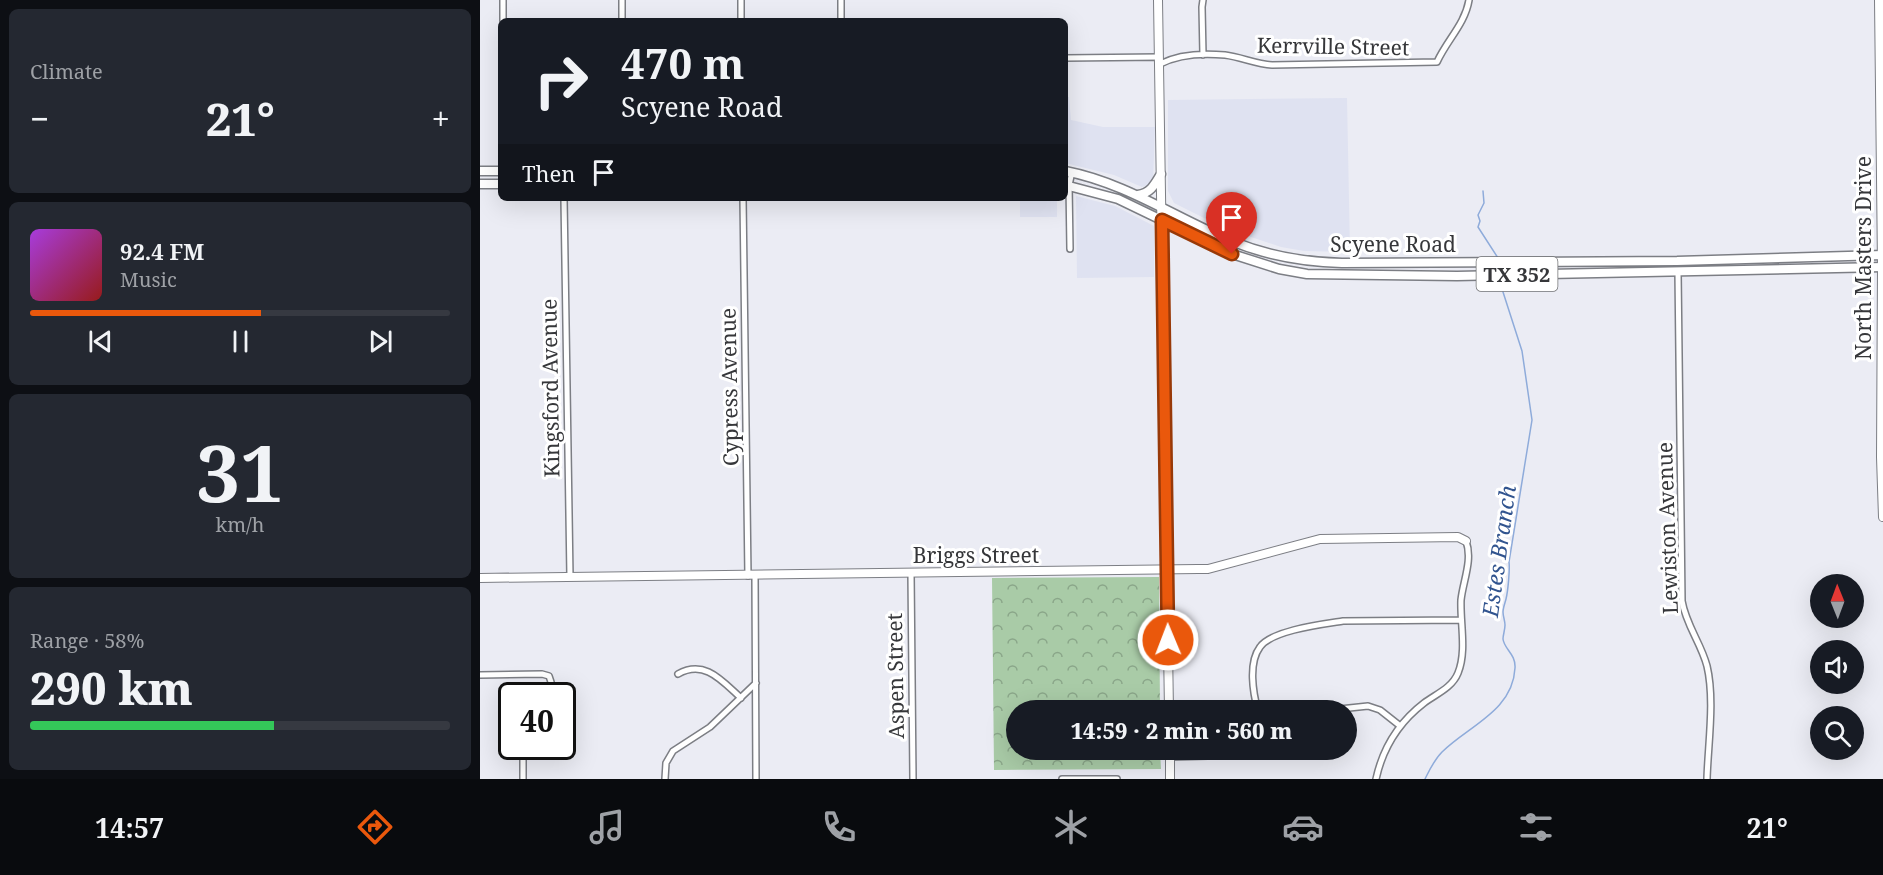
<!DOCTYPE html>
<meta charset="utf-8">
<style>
:root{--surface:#171b24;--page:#242831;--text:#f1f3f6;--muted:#9ea1a6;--line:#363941;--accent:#ea580c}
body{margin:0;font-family:"Noto Serif",serif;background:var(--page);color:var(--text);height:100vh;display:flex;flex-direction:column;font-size:22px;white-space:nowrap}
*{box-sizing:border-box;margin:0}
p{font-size:20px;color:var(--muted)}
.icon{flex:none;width:33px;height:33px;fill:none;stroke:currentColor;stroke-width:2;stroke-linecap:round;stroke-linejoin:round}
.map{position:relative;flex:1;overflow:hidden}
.side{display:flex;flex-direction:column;gap:9px;padding:9px;background:#0d0f14;width:480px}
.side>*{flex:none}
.guide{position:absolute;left:18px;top:18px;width:570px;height:183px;border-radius:9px;box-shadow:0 6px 24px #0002;background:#171b24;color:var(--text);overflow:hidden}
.needle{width:39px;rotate:359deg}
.tools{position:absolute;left:1330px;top:574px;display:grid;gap:12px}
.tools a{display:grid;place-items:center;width:54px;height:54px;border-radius:50%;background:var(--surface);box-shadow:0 6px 24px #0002;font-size:30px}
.speed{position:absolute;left:18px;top:682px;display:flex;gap:12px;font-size:30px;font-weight:700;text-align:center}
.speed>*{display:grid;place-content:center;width:78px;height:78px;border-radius:50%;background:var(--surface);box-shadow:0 6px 24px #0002;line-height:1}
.speed .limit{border:3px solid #111;border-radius:9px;background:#fff;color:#111}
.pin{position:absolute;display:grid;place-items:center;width:51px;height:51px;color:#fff;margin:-62px -26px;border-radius:50% 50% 50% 0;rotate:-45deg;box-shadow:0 0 6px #0007}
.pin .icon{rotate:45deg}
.me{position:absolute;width:66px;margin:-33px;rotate:359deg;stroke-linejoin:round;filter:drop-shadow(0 0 4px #0008)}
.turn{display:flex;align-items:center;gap:21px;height:126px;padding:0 24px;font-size:27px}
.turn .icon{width:78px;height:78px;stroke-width:2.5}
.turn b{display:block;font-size:42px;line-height:51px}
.then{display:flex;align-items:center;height:57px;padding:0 24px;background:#0003;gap:12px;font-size:22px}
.big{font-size:45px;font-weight:800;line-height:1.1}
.side .card{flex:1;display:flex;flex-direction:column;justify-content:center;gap:9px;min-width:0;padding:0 21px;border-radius:9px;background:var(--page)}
.side .dial{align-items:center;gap:0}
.dial b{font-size:78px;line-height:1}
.song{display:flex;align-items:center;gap:18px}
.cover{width:72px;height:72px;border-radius:9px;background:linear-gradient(135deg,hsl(280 70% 55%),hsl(0 70% 35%))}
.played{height:6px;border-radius:3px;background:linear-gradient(90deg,var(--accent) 55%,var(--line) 55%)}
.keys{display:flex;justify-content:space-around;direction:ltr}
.heat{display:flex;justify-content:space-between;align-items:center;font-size:33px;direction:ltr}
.charge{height:9px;border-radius:4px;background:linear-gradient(90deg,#34c759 58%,var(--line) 0)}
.trip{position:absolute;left:526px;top:700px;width:351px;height:60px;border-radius:30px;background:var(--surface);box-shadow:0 6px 24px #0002;font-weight:800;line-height:60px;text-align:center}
.menu{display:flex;height:96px;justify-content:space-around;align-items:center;background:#090b0e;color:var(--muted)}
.menu .icon{width:42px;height:42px}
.menu .current{color:var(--accent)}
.menu b{font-size:27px;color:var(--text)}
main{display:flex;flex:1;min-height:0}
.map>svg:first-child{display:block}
.built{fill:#dfe2f1}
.park{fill:url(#park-crowns)}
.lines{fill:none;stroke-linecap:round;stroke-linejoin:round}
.stream{stroke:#8eabda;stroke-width:1.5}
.street-casing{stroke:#7c7e84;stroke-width:8}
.secondary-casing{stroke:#7c7e84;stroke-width:10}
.primary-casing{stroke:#7c7e84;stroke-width:11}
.street{stroke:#fff;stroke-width:5}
.secondary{stroke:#fff;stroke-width:8}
.primary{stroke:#fff;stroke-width:8}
.route-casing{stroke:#983908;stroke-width:15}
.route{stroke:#ea580c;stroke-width:10}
.labels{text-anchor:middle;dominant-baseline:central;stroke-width:6;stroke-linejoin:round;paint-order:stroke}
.shield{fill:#fff;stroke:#727375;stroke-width:1.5}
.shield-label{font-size:20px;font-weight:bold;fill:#36373a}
.street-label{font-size:21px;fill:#36373a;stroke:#fff}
.water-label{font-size:22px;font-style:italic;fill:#31548f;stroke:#fff}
</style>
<main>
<section class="side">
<div class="card"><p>Climate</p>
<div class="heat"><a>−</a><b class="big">21°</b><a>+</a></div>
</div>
<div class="card">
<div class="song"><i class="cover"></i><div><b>92.4 FM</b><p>Music</p></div></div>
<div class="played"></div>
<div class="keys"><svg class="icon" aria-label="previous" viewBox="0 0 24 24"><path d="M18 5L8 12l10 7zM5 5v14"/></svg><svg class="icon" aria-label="pause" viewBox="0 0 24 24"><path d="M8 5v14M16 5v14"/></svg><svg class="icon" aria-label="next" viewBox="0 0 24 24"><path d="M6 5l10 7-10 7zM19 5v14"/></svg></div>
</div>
<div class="card dial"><b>31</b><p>km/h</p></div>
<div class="card"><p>Range · 58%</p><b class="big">290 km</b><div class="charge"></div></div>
</section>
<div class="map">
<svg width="1403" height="779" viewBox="0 0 1403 779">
<defs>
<pattern id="park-crowns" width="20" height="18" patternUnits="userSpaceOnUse" patternTransform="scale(1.5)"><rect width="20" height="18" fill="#a9cba7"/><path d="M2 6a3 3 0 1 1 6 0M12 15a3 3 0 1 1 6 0" fill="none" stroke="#8aa689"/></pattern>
</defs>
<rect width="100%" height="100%" fill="#ebecf4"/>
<path class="built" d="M585,97H589L591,120L623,127H675L673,183L662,187L634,175L585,163Z
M867,98L870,252L824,251L801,247L744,228L694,203L688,191V100Z
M596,196L635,206L674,226V277L597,278Z
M540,198H577V217H540Z"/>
<path class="park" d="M679,577L680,711H537V750H680L681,769L514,770L512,578Z"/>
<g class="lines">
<path class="stream" d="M1003,191L1004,203L998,215L1000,221L998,227L1018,258
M945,779C950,769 954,760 962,752C988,726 1033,711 1035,668C1036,654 1024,649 1023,639C1023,635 1025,630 1025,625C1025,621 1023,616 1023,612C1023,608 1025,603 1026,599C1028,591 1030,569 1029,562L1052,420L1042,351L1023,292"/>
<g class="street-casing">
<path id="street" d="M23,0V21
M142,0V21
M261,0V21
M361,0V21
M723,55L722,7L723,0
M585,58L679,57
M680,64C699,54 723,53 745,55C761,57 776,64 792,65L957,62C967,40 985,24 989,0
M84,198L90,577
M263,198L268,576
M590,249L589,185L592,172
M1198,272L1202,601C1206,625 1221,643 1227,666C1235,700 1228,744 1227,779
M431,573L433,779
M275,576L276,779
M198,674C225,659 242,681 261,698
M0,675L62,674L69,676L71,682L70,696
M778,711C773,693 768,663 780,647C792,630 844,624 863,621L981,620
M841,711L888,706L900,710L919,725
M690,757L728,756L748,750
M43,779V755L46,747
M185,779L186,763L193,751L230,727L276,683
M582,779H637
M896,779C903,747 918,723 944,703C956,694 972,688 978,673C987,651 980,623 981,600C983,581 993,560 986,541"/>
</g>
<g class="secondary-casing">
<path id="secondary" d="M678,0L689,711
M1399,0L1402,267L1401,457L1403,517
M0,578L718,569H728L840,539L978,537L986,541
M690,750V779"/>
</g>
<g class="primary-casing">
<path id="primary" d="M0,171H21
M585,171C647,183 697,219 754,242C789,256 825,262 862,263L1197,261L1403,255
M0,184H21
M585,185L638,199L752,254L799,269L827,274L977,276L1403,267
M658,195C671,193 675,184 681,174"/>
</g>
<use href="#street" class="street"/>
<use href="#secondary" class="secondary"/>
<use href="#primary" class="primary"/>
</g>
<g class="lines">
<g class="route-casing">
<path id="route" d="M688,640L682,220L752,254"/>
</g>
<use href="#route" class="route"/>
</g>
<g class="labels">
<rect class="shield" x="996.5" y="257" width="81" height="34" rx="4.5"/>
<g class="shield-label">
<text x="1037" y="274">TX 352</text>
</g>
<g class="street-label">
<text transform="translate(853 46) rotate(1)">Kerrville Street</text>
<text x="913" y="244">Scyene Road</text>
<text transform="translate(1383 258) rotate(-90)">North Masters Drive</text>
<text transform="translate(249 387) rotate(-91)">Cypress Avenue</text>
<text transform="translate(70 388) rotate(-91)">Kingsford Avenue</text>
<text transform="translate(1187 528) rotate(-92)">Lewiston Avenue</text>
<text x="496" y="555">Briggs Street</text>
<text transform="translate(415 676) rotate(-91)">Aspen Street</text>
</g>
<g class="water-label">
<text transform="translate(1018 551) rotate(-82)">Estes Branch</text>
</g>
</g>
</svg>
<div class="tools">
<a><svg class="needle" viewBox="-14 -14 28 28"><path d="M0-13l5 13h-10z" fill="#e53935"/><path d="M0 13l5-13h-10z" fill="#9ea1a6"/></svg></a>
<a><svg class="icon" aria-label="sound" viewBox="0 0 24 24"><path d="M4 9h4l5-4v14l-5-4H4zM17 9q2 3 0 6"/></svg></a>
<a><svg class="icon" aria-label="search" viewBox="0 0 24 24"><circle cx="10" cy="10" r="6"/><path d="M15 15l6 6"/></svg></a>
</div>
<div class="speed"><div class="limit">40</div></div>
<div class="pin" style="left:752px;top:254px;background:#d93025"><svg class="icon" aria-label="arrive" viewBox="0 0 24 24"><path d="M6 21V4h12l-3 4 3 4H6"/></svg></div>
<svg class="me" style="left:688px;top:640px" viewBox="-20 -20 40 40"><circle r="17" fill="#ea580c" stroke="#fff" stroke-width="3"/><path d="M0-11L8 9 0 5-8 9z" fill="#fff"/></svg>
<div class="trip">14:59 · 2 min · 560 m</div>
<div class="guide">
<div class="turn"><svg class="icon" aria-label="right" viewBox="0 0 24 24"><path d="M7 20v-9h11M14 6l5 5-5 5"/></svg><div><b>470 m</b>Scyene Road</div></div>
<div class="then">Then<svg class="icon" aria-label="arrive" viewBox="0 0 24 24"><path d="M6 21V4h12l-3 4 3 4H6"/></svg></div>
</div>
</div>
</main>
<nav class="menu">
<b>14:57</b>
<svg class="icon current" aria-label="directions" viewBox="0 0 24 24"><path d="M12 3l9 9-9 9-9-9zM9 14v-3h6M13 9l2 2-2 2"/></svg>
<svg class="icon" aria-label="music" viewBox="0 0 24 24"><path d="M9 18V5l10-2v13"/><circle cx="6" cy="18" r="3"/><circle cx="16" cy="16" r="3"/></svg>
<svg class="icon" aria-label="phone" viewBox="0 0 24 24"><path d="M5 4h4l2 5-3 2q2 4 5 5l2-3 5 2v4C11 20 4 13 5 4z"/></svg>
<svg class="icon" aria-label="climate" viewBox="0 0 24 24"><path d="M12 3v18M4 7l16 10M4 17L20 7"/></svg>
<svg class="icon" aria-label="car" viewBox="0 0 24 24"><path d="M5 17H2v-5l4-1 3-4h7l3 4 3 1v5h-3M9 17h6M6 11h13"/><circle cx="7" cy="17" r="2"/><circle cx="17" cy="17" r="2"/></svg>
<svg class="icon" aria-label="filters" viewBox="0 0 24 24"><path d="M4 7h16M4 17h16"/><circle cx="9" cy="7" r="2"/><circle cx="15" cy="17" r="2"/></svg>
<b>21°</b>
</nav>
